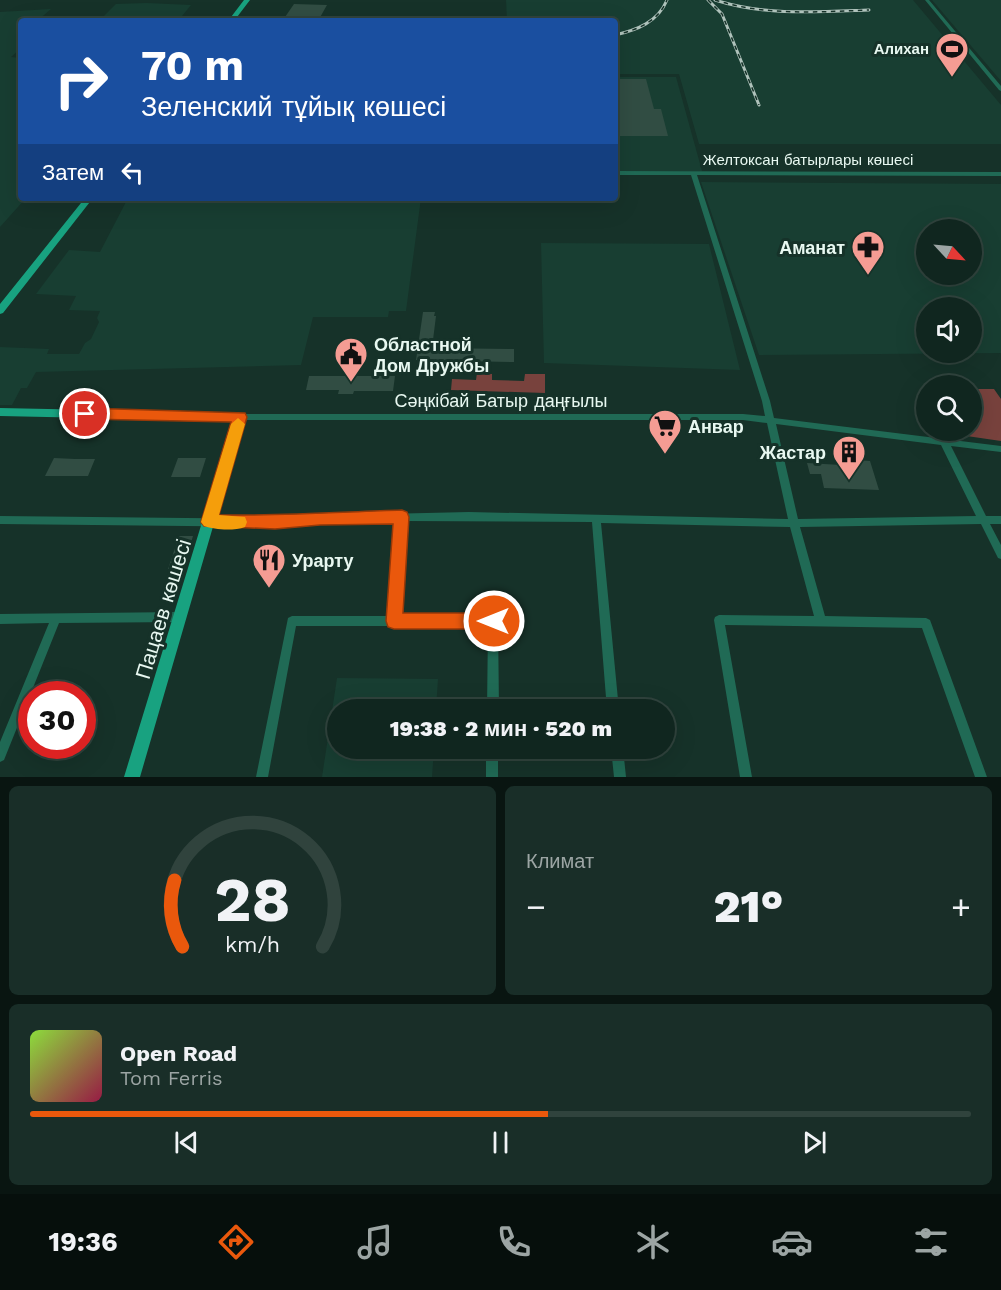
<!DOCTYPE html>
<html lang="ru">
<meta charset="utf-8">
<style>
:root{--surface:#10261f;--page:#192e28;--text:#f1f3f6;--muted:#9ca5a4;--line:#30433d;--accent:#ea580c}
body{margin:0;font-family:"Work Sans",sans-serif;background:var(--page);color:var(--text);height:100vh;display:flex;flex-direction:column;font-size:22px;white-space:nowrap}
*{box-sizing:border-box;margin:0}
p{font-size:20px;color:var(--muted)}
.icon{flex:none;width:33px;height:33px;fill:none;stroke:currentColor;stroke-width:2;stroke-linecap:round;stroke-linejoin:round}
.map{position:relative;height:777px;overflow:hidden}
.details{display:flex;flex-direction:column;gap:9px;padding:9px;background:#091511;flex:1}
.details>*{flex:none}
.hud{position:absolute;left:18px;top:18px;width:600px;height:183px;border-radius:6px;box-shadow:0 6px 24px #0002,0 0 0 2px var(--line);background:#1a4fa0;color:#fff;overflow:hidden}
.needle{width:39px;rotate:116deg}
.fabs{position:absolute;left:916px;top:219px;display:grid;gap:12px}
.fabs a{display:grid;place-items:center;width:66px;height:66px;border-radius:50%;background:var(--surface);box-shadow:0 6px 24px #0002,0 0 0 2px var(--line);font-size:30px}
.speed{position:absolute;left:18px;top:681px;display:flex;gap:12px;font-size:30px;font-weight:700;text-align:center}
.speed>*{display:grid;place-content:center;width:78px;height:78px;border-radius:50%;background:var(--surface);box-shadow:0 6px 24px #0002,0 0 0 2px var(--line);line-height:1}
.speed .limit{border:9px solid #d22;background:#fff;color:#111}
.pin{position:absolute;display:grid;place-items:center;width:51px;height:51px;color:#fff;margin:-26px;border:3px solid #fff;border-radius:50%;box-shadow:0 2px 6px #0007}
.me{position:absolute;width:66px;margin:-33px;rotate:270deg;stroke-linejoin:round;filter:drop-shadow(0 0 4px #0008)}
.turn{display:flex;align-items:center;gap:21px;height:126px;padding:0 24px;font-size:27px}
.turn .icon{width:78px;height:78px;stroke-width:2.5}
.turn b{display:block;font-size:42px;line-height:51px}
.then{display:flex;align-items:center;height:57px;padding:0 24px;background:#0003;gap:12px;font-size:22px}
.big{font-size:45px;font-weight:800;line-height:1.1}
.details .tile{flex:1;display:flex;flex-direction:column;justify-content:center;gap:9px;min-width:0;padding:0 21px;border-radius:9px;background:var(--page)}
.details .dial{align-items:center;gap:0}
.dial svg{height:156px;overflow:visible;fill:none;stroke:var(--line);stroke-width:7;stroke-linecap:round;text-anchor:middle}
.dial text{fill:var(--text);stroke:none}
.song{display:flex;align-items:center;gap:18px}
.cover{width:72px;height:72px;border-radius:9px;background:linear-gradient(135deg,hsl(90 70% 55%),hsl(340 70% 35%))}
.played{height:6px;border-radius:3px;background:linear-gradient(90deg,var(--accent) 55%,var(--line) 55%)}
.keys{display:flex;justify-content:space-around;direction:ltr}
.heat{display:flex;justify-content:space-between;align-items:center;font-size:33px;direction:ltr}
.details .tiles{flex:1;display:grid;gap:9px;grid-template-columns:1fr 1fr}
.tile:last-child{grid-column:span 2}
.trip{position:absolute;left:327px;top:699px;width:348px;height:60px;border-radius:30px;background:var(--surface);box-shadow:0 6px 24px #0002,0 0 0 2px var(--line);font-weight:800;line-height:60px;text-align:center}
.tabs{display:flex;height:96px;justify-content:space-around;align-items:center;background:#060f0c;color:var(--muted)}
.tabs .icon{width:42px;height:42px}
.tabs .active{color:var(--accent)}
.tabs b{font-size:27px;color:var(--text)}
.map>svg:first-child{display:block}
.built{fill:#183e32;fill-rule:evenodd}
.green{fill:#78423d}
.building{fill:#314d43}
.lines{fill:none;stroke-linecap:round;stroke-linejoin:round}
.minor{fill:#206a55;fill-rule:evenodd}
.major{fill:#18a280;fill-rule:evenodd}
.rail-casing{stroke:#afc2bb;stroke-width:3}
.rail{stroke:#163229;stroke-width:1.5;stroke-dasharray:4.5;stroke-linecap:butt}
.route{fill:#ea580c;stroke:#983908;stroke-width:1.5}
.slow{fill:#f59e0b}
.labels{text-anchor:middle;dominant-baseline:central;stroke-width:6;stroke-linejoin:round;paint-order:stroke}
.far-poi-label{font-size:15px;font-weight:bold;fill:#e8f8f1;stroke:#163229;text-anchor:end}
.far-street-label{font-size:15px;fill:#e8f8f1;stroke:#163229}
.poi-label{font-size:18px;font-weight:bold;fill:#e8f8f1;stroke:#163229;text-anchor:start}
.street-label{font-size:18px;fill:#e8f8f1;stroke:#163229}
.near-street-label{font-size:21px;fill:#e8f8f1;stroke:#163229}
</style>
<div class="map">
<svg width="1001" height="777" viewBox="0 0 1001 777">
<rect width="100%" height="100%" fill="#163229"/>
<path class="built" d="M506,0H913L1001,105V144H699L679,74H615V21H507Z
M932,0H1001V81Z
M147,3L191,5L178,21H99L116,4Z
M51,9L37,21H21V48L11,57L21,58V198H26L0,227V12Z
M615,77H676L702,171H615Z
M701,182L1001,184V353L759,355ZM927,230H972V274H927ZM927,308H972V352H927Z
M128,198H421L406,311H389L388,317H313L301,365L36,372L27,388H21L12,405H0V347L49,349L47,354H79L85,343L91,339L99,322L97,318L100,311L69,310L76,296L36,294L69,250L100,252Z
M541,243L709,244L740,370L544,363Z
M337,678L438,679L436,709L338,710V748L434,749L432,777H322Z"/>
<path class="green" d="M477,373L492,374V380L524,381L525,374H545V393L451,390L452,379L476,380Z
M972,389H994L1001,399V441L946,433L944,431L972,430Z"/>
<path class="building" d="M294,4L327,5L318,21L283,20Z
M615,79H646L654,109H661L668,136H615Z
M423,312H435L434,316H436L432,348L514,349V362L416,360Z
M309,376H395L393,391H354L353,394H338L339,390H306Z
M54,458L75,459H95L88,476H45Z
M178,458H206L200,477H171Z
M856,460L870,461L879,490L824,488L821,474H810L807,463L858,466Z
M179,536H193L183,569H168Z"/>
<g class="lines">
<path class="minor" d="M925,0H929L1001,86V91L999,90Z
M615,171L1001,172V176L697,175L770,401L774,418L1001,446V452L951,446L986,516H1001V524H990L1001,545V559L998,558L981,524L800,527L825,616L926,618L930,620L987,777H975L922,628L725,625L752,777H740L714,620L715,617L719,615L814,616L790,527L601,523L619,710H607L592,522L406,521L400,616H493L497,618L498,621L499,710H487L488,626H296L268,777H256L288,618L292,616H389L397,521L340,523L275,527L0,524V516L275,519L340,515L469,512L788,519L767,423L743,420H240L237,419L236,417L237,415L240,414H743L765,416L762,401L691,175H615ZM776,424L941,445L976,516L798,519Z
M181,612L185,614L186,617L185,620L181,622L59,623L4,760L0,762V742L49,623L0,624V614Z
M486,748H498V777H486Z
M611,748H623L626,777H614Z"/>
<path class="major" d="M244,0H250L234,21H228Z
M85,198H93L3,313L0,314V304Z
M0,408L240,413L244,414L245,417L140,777H124L233,421L0,416Z"/>
<g class="rail-casing">
<path id="rail" d="M708,0L722,14L759,105
M715,0C765,16 817,12 869,10
M615,35C637,30 658,22 667,0"/>
</g>
<use href="#rail" class="rail"/>
</g>
<path class="route" d="M85,408L245,413L247,417L219,515C280,516 341,512 402,510L407,512L409,517L403,613H494L500,615L502,621L500,627L494,629H394L388,627L386,621L393,524L320,525L275,529L204,526L201,522L231,422L85,419L78,414Z"/>
<path class="slow" d="M238,418L245,424L219,515L245,517L247,522L245,527C234,531 215,530 204,526L201,522L231,424Z"/>
<defs>
<g id="stadium-pin" transform="scale(1.725)"><path d="M0 17L-7.5 6A9.5 9.5 0 1 1 7.5 6Z" fill="#f59c93" stroke="#163229"/><path d="M0-5a6.5 5 0 1 0 0 10a6.5 5 0 1 0 0-10ZM-3.5-1.8h7v3.6h-7Z" fill="#111"/></g>
<g id="pharmacy-pin" transform="scale(1.725)"><path d="M0 17L-7.5 6A9.5 9.5 0 1 1 7.5 6Z" fill="#f59c93" stroke="#163229"/><path d="M-2-6h4v4h4v4h-4v4h-4v-4h-4v-4h4Z" fill="#111"/></g>
<g id="civic-pin" transform="scale(1.725)"><path d="M0 17L-7.5 6A9.5 9.5 0 1 1 7.5 6Z" fill="#f59c93" stroke="#163229"/><path d="M-.6-6.5H3V-4.5H.6V-3L4-1V1h2V6H-6V1h2V-1L-.6-3ZM-1.2 2.5V6h2.4V2.5Z" fill="#111"/></g>
<g id="supermarket-pin" transform="scale(1.725)"><path d="M0 17L-7.5 6A9.5 9.5 0 1 1 7.5 6Z" fill="#f59c93" stroke="#163229"/><path d="M-6-5.5h2.5l.6 2H6L4.5 2H-2.5L-4.4-4H-6ZM-1.5 3.2a1.3 1.3 0 1 0 .1 0ZM3 3.2a1.3 1.3 0 1 0 .1 0Z" fill="#111"/></g>
<g id="building-pin" transform="scale(1.725)"><path d="M0 17L-7.5 6A9.5 9.5 0 1 1 7.5 6Z" fill="#f59c93" stroke="#163229"/><path d="M-4-6H4V6H1V3H-1V6H-4ZM-2.5-4.3h1.7v1.8h-1.7ZM.8-4.3h1.7v1.8H.8ZM-2.5-1h1.7V.8h-1.7ZM.8-1h1.7V.8H.8Z" fill="#111"/></g>
<g id="restaurant-pin" transform="scale(1.725)"><path d="M0 17L-7.5 6A9.5 9.5 0 1 1 7.5 6Z" fill="#f59c93" stroke="#163229"/><path d="M-5-6h1v4h1v-4h1v4h1v-4h1v5L-1.5 .5V6h-2V.5L-5-1ZM5-6V6H3V1.5H1.5Q1.5-4 5-6Z" fill="#111"/></g>
</defs>
<g fill-rule="evenodd">
<use href="#stadium-pin" x="952" y="49"/>
<use href="#pharmacy-pin" x="868" y="247"/>
<use href="#civic-pin" x="351" y="354"/>
<use href="#supermarket-pin" x="665" y="426"/>
<use href="#building-pin" x="849" y="452"/>
<use href="#restaurant-pin" x="269" y="560"/>
</g>
<g class="labels">
<g class="far-poi-label">
<text x="929" y="49">Алихан</text>
</g>
<g class="far-street-label">
<text x="808" y="160">Желтоксан батырлары көшесі</text>
</g>
<g class="poi-label">
<text x="845" y="247" text-anchor="end">Аманат</text>
<text x="374" y="344">Областной<tspan x="374" dy="21">Дом Дружбы</tspan></text>
<text x="688" y="426">Анвар</text>
<text x="826" y="452" text-anchor="end">Жастар</text>
<text x="292" y="560">Урарту</text>
</g>
<g class="street-label">
<text x="501" y="400">Сәңкібай Батыр даңғылы</text>
</g>
<g class="near-street-label">
<text transform="translate(163 609) rotate(-73)">Пацаев көшесі</text>
</g>
</g>
</svg>
<div class="fabs">
<a><svg class="needle" viewBox="-14 -14 28 28"><path d="M0-13l5 13h-10z" fill="#e53935"/><path d="M0 13l5-13h-10z" fill="#9ca5a4"/></svg></a>
<a><svg class="icon" aria-label="sound" viewBox="0 0 24 24"><path d="M4 9h4l5-4v14l-5-4H4zM17 9q2 3 0 6"/></svg></a>
<a><svg class="icon" aria-label="search" viewBox="0 0 24 24"><circle cx="10" cy="10" r="6"/><path d="M15 15l6 6"/></svg></a>
</div>
<div class="speed"><div class="limit">30</div></div>
<div class="pin" style="left:85px;top:414px;background:#d93025"><svg class="icon" aria-label="arrive" viewBox="0 0 24 24"><path d="M6 21V4h12l-3 4 3 4H6"/></svg></div>
<svg class="me" style="left:494px;top:621px" viewBox="-20 -20 40 40"><circle r="17" fill="#ea580c" stroke="#fff" stroke-width="3"/><path d="M0-11L8 9 0 5-8 9z" fill="#fff"/></svg>
<div class="trip">19:38 · 2 мин · 520 m</div>
<div class="hud">
<div class="turn"><svg class="icon" aria-label="right" viewBox="0 0 24 24"><path d="M7 20v-9h11M14 6l5 5-5 5"/></svg><div><b>70 m</b>Зеленский тұйық көшесі</div></div>
<div class="then">Затем<svg class="icon" aria-label="left" viewBox="0 0 24 24"><path d="M17 20v-9H6M10 6l-5 5 5 5"/></svg></div>
</div>
</div>
<section class="details">
<div class="tiles">
<div class="tile dial"><svg viewBox="0 0 100 80">
<path d="M14 69A42 42 0 1 1 86 69"/>
<path d="M14 69A42 42 0 0 1 10 35" stroke="#ea580c"/>
<text x="50" y="56" font-size="32" font-weight="700">28</text>
<text x="50" y="72" font-size="11">km/h</text>
</svg></div>
<div class="tile"><p>Климат</p>
<div class="heat"><a>−</a><b class="big">21°</b><a>+</a></div>
</div>
<div class="tile">
<div class="song"><i class="cover"></i><div><b>Open Road</b><p>Tom Ferris</p></div></div>
<div class="played"></div>
<div class="keys"><svg class="icon" aria-label="previous" viewBox="0 0 24 24"><path d="M18 5L8 12l10 7zM5 5v14"/></svg><svg class="icon" aria-label="pause" viewBox="0 0 24 24"><path d="M8 5v14M16 5v14"/></svg><svg class="icon" aria-label="next" viewBox="0 0 24 24"><path d="M6 5l10 7-10 7zM19 5v14"/></svg></div>
</div>
</div>
</section>
<nav class="tabs">
<b>19:36</b>
<svg class="icon active" aria-label="directions" viewBox="0 0 24 24"><path d="M12 3l9 9-9 9-9-9zM9 14v-3h6M13 9l2 2-2 2"/></svg>
<svg class="icon" aria-label="music" viewBox="0 0 24 24"><path d="M9 18V5l10-2v13"/><circle cx="6" cy="18" r="3"/><circle cx="16" cy="16" r="3"/></svg>
<svg class="icon" aria-label="phone" viewBox="0 0 24 24"><path d="M5 4h4l2 5-3 2q2 4 5 5l2-3 5 2v4C11 20 4 13 5 4z"/></svg>
<svg class="icon" aria-label="climate" viewBox="0 0 24 24"><path d="M12 3v18M4 7l16 10M4 17L20 7"/></svg>
<svg class="icon" aria-label="car" viewBox="0 0 24 24"><path d="M5 17H2v-5l4-1 3-4h7l3 4 3 1v5h-3M9 17h6M6 11h13"/><circle cx="7" cy="17" r="2"/><circle cx="17" cy="17" r="2"/></svg>
<svg class="icon" aria-label="filters" viewBox="0 0 24 24"><path d="M4 7h16M4 17h16"/><circle cx="9" cy="7" r="2"/><circle cx="15" cy="17" r="2"/></svg>
</nav>
